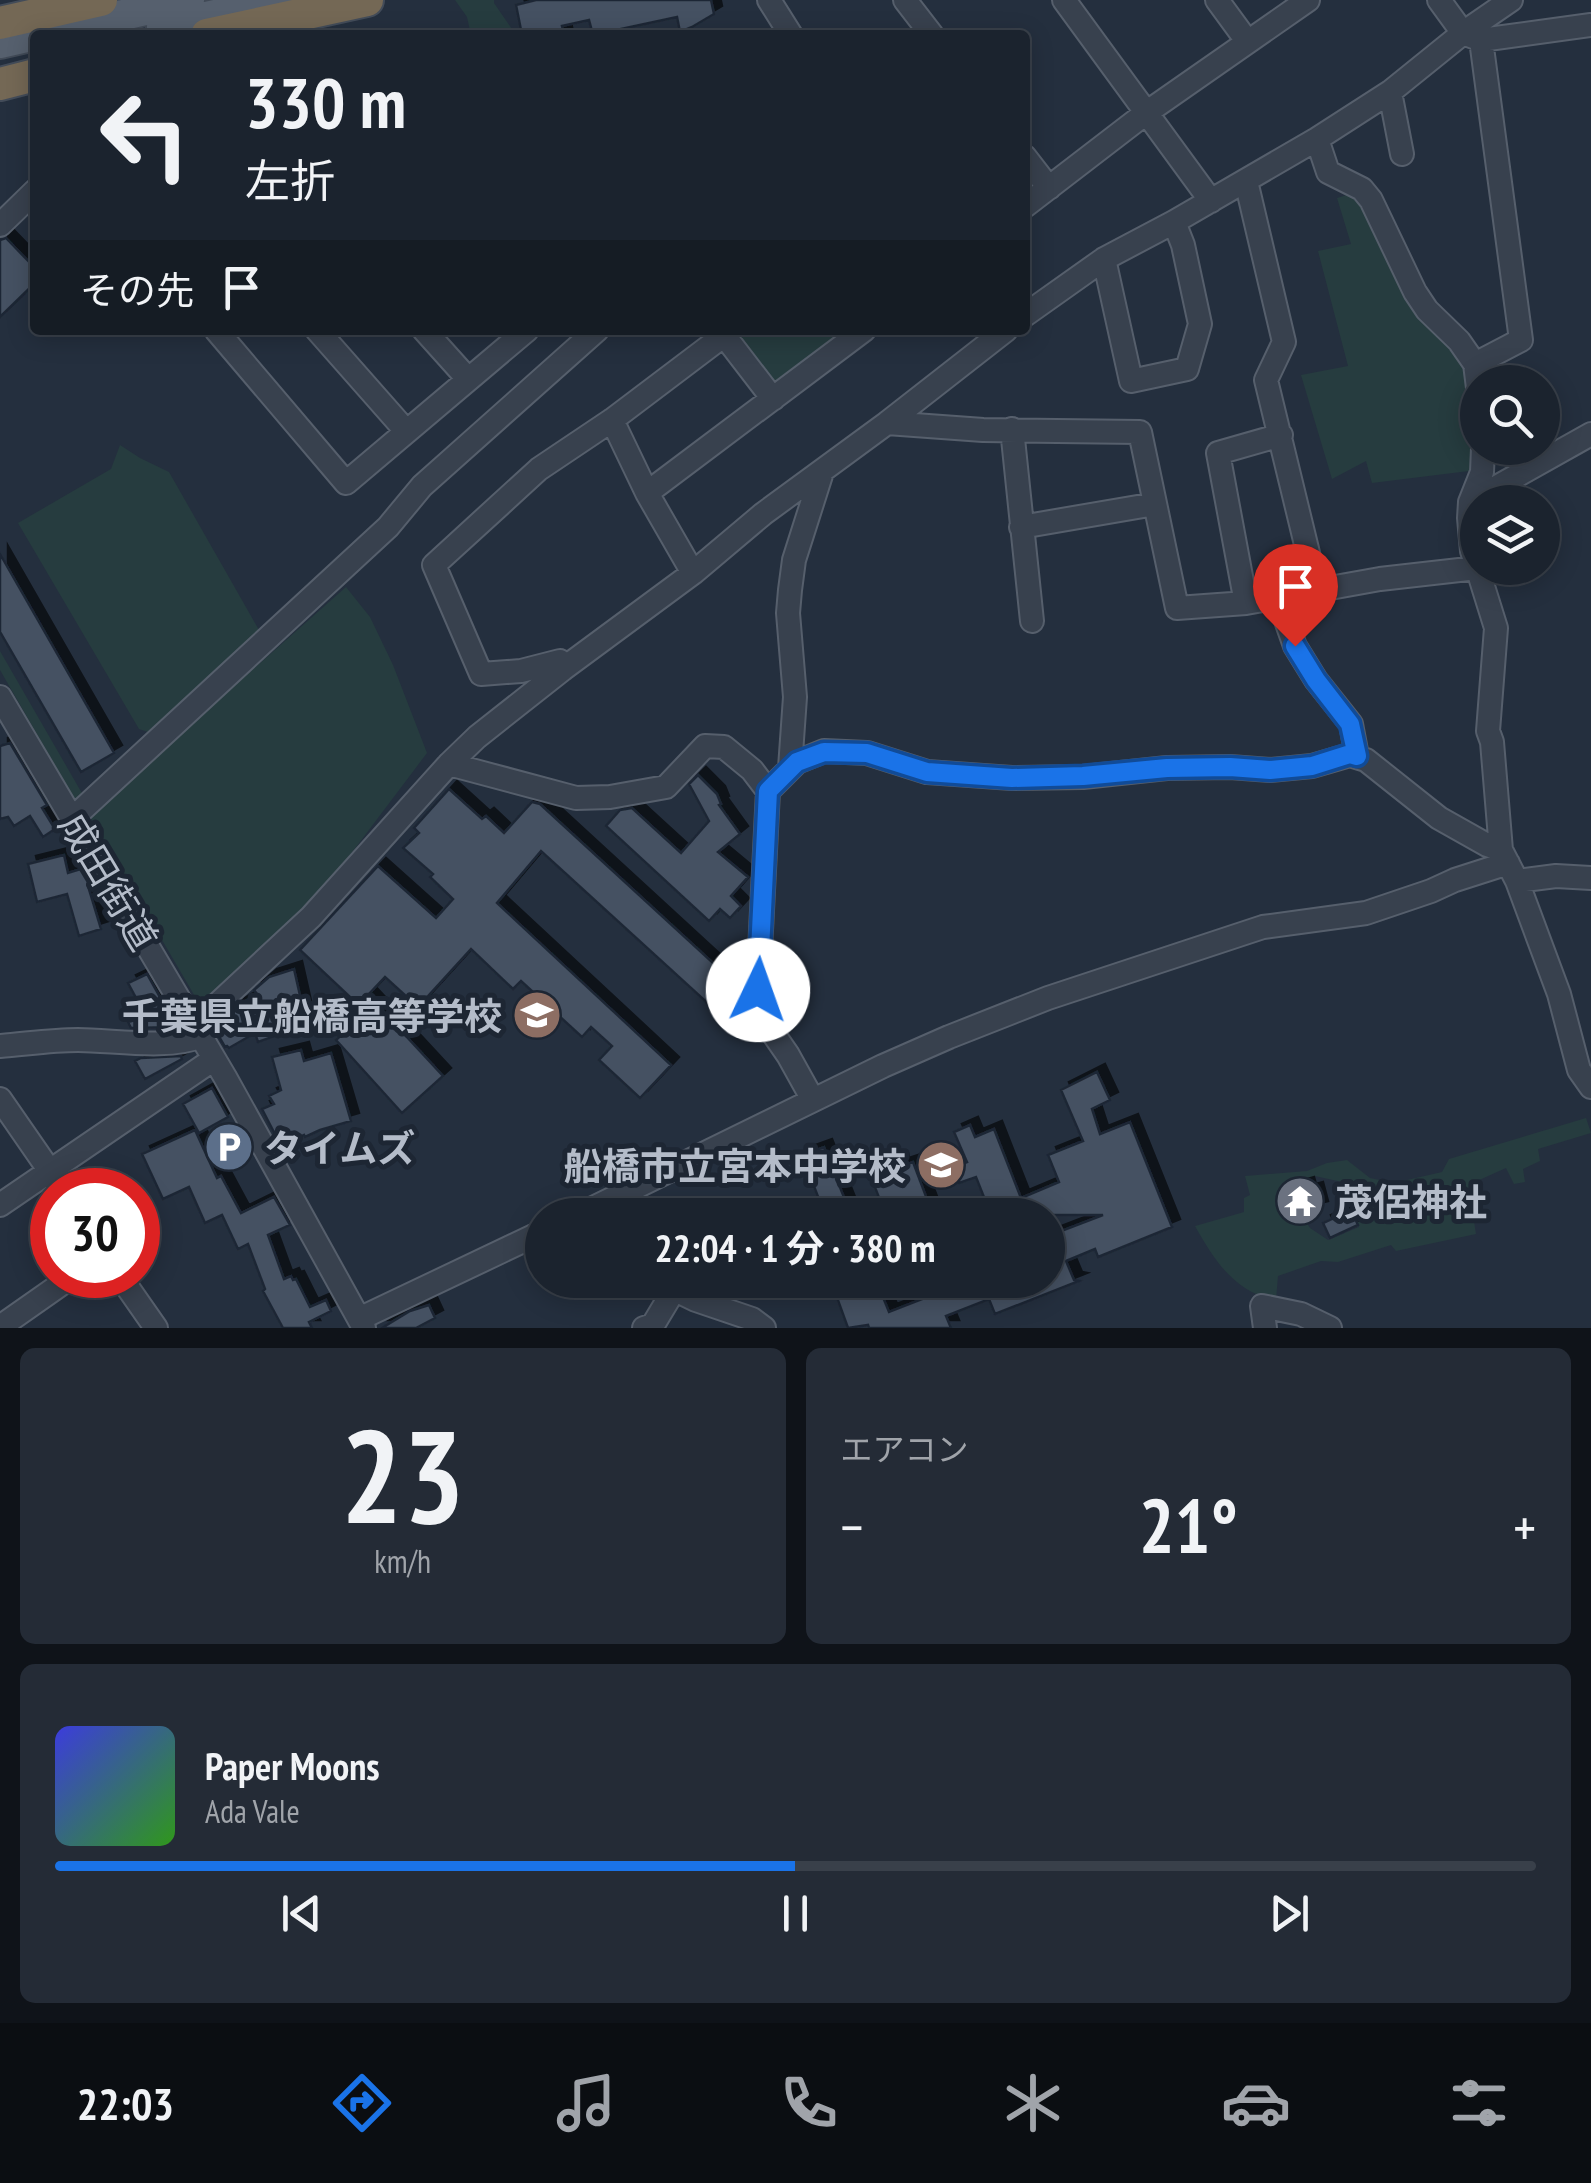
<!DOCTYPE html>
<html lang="ja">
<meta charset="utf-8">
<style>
:root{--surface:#1b232e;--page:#242b36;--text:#f1f3f6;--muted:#a0a4aa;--line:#39404a;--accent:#1a73e8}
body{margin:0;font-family:"PT Sans Narrow","Noto Sans JP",sans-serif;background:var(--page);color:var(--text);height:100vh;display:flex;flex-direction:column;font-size:38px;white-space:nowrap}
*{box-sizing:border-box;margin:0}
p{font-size:32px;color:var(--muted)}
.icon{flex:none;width:55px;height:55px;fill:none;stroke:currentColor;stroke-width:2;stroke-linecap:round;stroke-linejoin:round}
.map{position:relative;height:1328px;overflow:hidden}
.panel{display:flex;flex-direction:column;gap:20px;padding:20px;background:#0f1319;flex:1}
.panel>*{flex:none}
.hud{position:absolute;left:30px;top:30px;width:1000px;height:305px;border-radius:10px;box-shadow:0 5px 25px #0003,0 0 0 2px var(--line);background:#1b232e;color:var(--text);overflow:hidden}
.buttons{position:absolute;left:1460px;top:365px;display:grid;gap:20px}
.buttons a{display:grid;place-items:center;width:100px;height:100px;border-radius:50%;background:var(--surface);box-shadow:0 5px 25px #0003,0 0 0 2px var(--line);font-size:50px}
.speed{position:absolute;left:30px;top:1168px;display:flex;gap:20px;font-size:50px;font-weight:700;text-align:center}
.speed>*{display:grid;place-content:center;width:130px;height:130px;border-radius:50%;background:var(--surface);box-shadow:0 5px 25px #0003,0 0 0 2px var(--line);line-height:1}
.speed .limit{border:15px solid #d22;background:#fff;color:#111}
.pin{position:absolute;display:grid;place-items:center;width:85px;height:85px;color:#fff;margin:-102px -42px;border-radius:50% 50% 50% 0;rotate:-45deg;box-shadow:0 0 10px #0007}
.pin .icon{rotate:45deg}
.me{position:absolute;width:110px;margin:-55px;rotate:3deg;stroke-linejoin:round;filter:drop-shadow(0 0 8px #0008)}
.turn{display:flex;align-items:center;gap:35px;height:210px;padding:0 50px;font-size:45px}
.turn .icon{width:130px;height:130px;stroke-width:2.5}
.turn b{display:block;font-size:70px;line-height:85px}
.then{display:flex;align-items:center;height:95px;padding:0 50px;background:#0003;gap:20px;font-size:38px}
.big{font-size:75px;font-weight:700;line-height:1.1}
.panel .tile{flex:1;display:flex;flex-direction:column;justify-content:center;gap:15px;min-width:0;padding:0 35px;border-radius:15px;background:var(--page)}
.panel .dial{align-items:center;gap:0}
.dial b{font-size:130px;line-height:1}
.song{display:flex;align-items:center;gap:30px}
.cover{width:120px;height:120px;border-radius:15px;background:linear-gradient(135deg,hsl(240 70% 55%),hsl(110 70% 35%))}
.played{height:10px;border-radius:5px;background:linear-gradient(90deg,var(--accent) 50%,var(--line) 50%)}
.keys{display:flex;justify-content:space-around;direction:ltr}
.heat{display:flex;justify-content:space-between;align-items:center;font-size:55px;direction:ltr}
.panel .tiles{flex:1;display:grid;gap:20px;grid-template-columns:1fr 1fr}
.tile:last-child{grid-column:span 2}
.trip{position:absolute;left:525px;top:1198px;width:540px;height:100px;border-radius:50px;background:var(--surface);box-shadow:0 5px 25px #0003,0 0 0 2px var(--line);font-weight:700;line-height:100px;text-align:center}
.tab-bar{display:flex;height:160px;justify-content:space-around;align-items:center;background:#0b0e12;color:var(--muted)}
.tab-bar .icon{width:70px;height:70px}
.tab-bar .on{color:var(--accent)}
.tab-bar b{font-size:45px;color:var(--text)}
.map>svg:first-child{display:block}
.green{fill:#263c3f;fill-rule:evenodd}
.building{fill:#455162;stroke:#1f2835;stroke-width:2.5;filter:url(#shadow)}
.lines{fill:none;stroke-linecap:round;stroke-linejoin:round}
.minor-casing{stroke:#565f6c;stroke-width:26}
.major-casing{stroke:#414a57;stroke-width:34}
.highway-casing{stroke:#434c59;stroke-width:36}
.minor{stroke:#38414e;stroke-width:22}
.major{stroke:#56606e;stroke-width:30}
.highway{stroke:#746855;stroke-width:32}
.route-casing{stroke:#114b97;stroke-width:25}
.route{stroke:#1a73e8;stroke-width:18}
.labels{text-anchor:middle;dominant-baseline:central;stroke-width:10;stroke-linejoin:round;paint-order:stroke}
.street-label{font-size:38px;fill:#b4bcc9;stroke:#1d2633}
.poi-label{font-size:38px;font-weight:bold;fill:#b4bcc9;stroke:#1d2633;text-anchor:end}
</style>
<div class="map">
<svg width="1591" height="1328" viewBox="0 0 1591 1328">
<defs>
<filter id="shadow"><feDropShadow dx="8" dy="-8" stdDeviation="0" flood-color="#0009"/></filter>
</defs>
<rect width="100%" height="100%" fill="#242f3e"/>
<path class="green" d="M455,0H494V3L516,35H471L467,17Z
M1357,192L1470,365L1477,439V470L1372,483L1366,461L1332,479L1301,375L1348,366L1318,251L1351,244L1337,198Z
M739,330H851L779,384H772L735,338Z
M120,445L140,458L169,472L259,630L151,733L139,729L18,523L111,469Z
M346,587L370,617L393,665L427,753L307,912L200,1005L89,815Z
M0,651L83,795L76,802L0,670Z
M1586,1118L1591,1133L1538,1149L1540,1161L1523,1169L1525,1182L1514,1184L1506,1168L1477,1181L1481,1212L1473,1215L1476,1234L1396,1251L1391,1245L1338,1262L1321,1261L1278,1276L1276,1300C1235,1293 1214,1260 1195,1226L1244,1212V1198L1250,1195L1245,1176L1307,1171L1327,1163L1347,1160L1370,1178L1394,1183L1442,1172L1449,1159ZM1315,1176L1342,1182L1359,1227L1328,1240L1310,1228L1302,1216L1296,1218L1293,1211L1280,1214L1276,1200L1288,1197L1286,1185Z"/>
<path class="building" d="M536,0H711L714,14L692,27L680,32L677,17L593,35L589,20L562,26L564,35H522L516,5Z
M6,238L35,268V283L0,317V240Z
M0,554L114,753L81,772L0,632Z
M10,743L47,805L42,808L55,829L43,837L30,816L14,826L8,817L0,819V746Z
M698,775L717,794L721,804L719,805L740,834L718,852L748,877L731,896L741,906L730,918L720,909L709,921L606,826L620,810L632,808L681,853L709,821L689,784Z
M449,789L482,819L486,816L504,833L532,802L540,804L736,984L714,1009L541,851L497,903L671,1065L640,1098L599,1060L612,1046L591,1027L582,1037L521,981L513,989L471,949L418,1007L385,977L368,995L443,1076L402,1113L336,1040L366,1012L300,950L378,866L436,918L453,899L430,877L433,874L403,848L419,833L414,828Z
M64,855L68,873L84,868L87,873L90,886H88L101,929L79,936L67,894L37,902L28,864Z
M294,969L306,1022L273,1030L275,1036L258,1042L255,1033L229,1048L227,1046L225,1047L214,1028L237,1006L257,994L254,990L269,977Z
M147,974L170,1015L178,1027L131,1028L128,1022L132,1021L130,1017L143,1011L128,983Z
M301,1050L304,1061L331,1053L351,1121L320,1130L305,1137L304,1135L300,1137L299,1135L280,1144L262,1109L274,1104L269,1096L281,1090L272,1057Z
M181,1056L182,1059L145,1079L135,1061L141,1058Z
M1097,1072L1110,1100L1092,1109L1100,1134L1130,1122L1172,1227L1098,1257L1095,1249L1066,1261L1074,1280L1079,1281L995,1314L989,1299L946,1316L951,1328H869L868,1325L848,1328L835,1292L852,1285L850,1280H876L889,1312L935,1294L930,1280H959L962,1289L986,1280H1048V1263L1053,1261L1048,1248V1236L1103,1215H991L976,1177L959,1183L953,1168L967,1162L954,1132L970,1125L975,1137L994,1129L1021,1198L1059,1182L1048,1155L1083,1141L1061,1090Z
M212,1088L228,1117L199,1133L183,1104Z
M195,1130L217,1178L221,1176L241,1213L274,1197L290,1225L268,1235L284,1279L291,1276L293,1280L296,1279L310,1307L326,1300L331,1311L309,1322L312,1328H283L263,1291L265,1289L248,1244L238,1249L222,1215L205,1223L189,1187L163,1199L142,1154Z
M824,1147L851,1215H825L802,1155Z
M900,1161L901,1166L913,1162L933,1215H905L902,1207L885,1213L869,1172Z
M1306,1185L1308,1192L1315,1190L1320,1209L1296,1215L1289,1190Z
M1351,1210L1358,1225L1330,1238L1323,1223Z
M429,1305L435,1318L416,1328H382L410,1311Z"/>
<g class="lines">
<g class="minor-casing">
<path id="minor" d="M769,0L791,35
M905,0L932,35
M1064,0L1211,201
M1217,0L1247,41
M1439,0L1463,33L1481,40L1591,25
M1390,92L1402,154
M1317,139L1328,172L1362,189L1371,200L1415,292L1427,310L1459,341L1475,364L1478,388
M1025,157L1049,188
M1246,181L1284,342L1266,380L1317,590
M1025,206L1146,113L1308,0
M0,225L35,191
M1104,259L1131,381L1187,369L1200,324L1183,245L1174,222
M1025,315L1104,259L1174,222L1317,139L1390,92L1463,33L1511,0
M216,330L346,483L527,330
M317,330L406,431
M424,330L468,379
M720,330L773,399
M1475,364L1521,340L1481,40
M612,420L647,493L693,573
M887,423L983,430L1140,432L1177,608L1246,603L1380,579L1477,568
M1012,429L1032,621
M1483,448L1482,472L1470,502L1469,518L1472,551L1496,628L1488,731L1492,742L1501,850L1517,881L1559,994L1579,1070L1591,1087
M647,493L864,330
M1470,502L1591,434
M1021,527L1155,504
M1278,598L1295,646L1316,680L1351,724L1357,756
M1246,603L1218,453L1281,435
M563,669L560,661L521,671L481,674L434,565L539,469L612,420L731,330
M0,697L225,1077L364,1328
M449,764L576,798L610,797L666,787L705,746L724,747L752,770L768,791
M790,768L795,697L788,613L790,590L794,560L822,472
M72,819L388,527L422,486L597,330
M1517,881L1556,876L1591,878
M195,1025L311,917L449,764L477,737L563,669L693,573L763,514L887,423L1006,330
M0,1046C26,1044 52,1040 78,1040C114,1040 168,1050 201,1036
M0,1099L63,1190
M813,1100L788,1055L770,1029L758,990L768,791L797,762L824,751L867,753L927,772L1012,778L1083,777L1167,768L1230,767L1270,770L1312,766L1350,755L1366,760L1439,818L1487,845L1501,850
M0,1205L214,1059
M579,1215L883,1066L949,1037L1048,998L1263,927L1366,913L1431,891L1455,880L1508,863
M119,1275L156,1328
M655,1280L696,1300L752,1319L764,1328
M359,1319L542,1232
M0,1327L74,1275
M644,1328L653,1325L674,1290
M1265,1328L1262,1306L1301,1314L1330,1328"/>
</g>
<g class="major-casing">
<path id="major" d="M162,27L281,0
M0,43L189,0"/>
</g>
<g class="highway-casing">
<path id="highway" d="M0,23L101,0
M207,35L367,0
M0,84L35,75"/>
</g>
<use href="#minor" class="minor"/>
<use href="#major" class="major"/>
<use href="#highway" class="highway"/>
</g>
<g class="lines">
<g class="route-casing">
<path id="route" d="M758,990L768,791L797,762L824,752L867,753L927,772L1012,778L1083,776L1167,768L1230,767L1270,770L1312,766L1350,754L1357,756L1350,724L1316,680L1295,646"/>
</g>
<use href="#route" class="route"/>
</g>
<defs>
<g id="school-disc" transform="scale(2.5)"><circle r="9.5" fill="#8d6e63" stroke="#1d2633"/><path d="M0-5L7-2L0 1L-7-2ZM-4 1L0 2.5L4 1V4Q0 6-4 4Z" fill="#fff"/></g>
<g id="parking-disc" transform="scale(2.5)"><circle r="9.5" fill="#5c6f8a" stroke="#1d2633"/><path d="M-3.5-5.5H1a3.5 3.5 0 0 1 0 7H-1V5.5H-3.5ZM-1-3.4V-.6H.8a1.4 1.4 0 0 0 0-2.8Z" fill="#fff"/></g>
<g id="temple-disc" transform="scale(2.5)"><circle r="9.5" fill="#6b7280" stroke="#1d2633"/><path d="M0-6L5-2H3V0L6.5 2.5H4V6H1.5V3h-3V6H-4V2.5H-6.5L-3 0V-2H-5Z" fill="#fff"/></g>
</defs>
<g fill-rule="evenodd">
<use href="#school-disc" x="537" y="1015"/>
<use href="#parking-disc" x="229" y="1147"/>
<use href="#school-disc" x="941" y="1165"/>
<use href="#temple-disc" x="1300" y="1201"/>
</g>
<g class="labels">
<g class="street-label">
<text transform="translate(109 881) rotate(59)">成田街道</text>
</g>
<g class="poi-label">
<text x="502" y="1015">千葉県立船橋高等学校</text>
<text x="264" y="1147" text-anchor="start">タイムズ</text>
<text x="906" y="1165">船橋市立宮本中学校</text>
<text x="1335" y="1201" text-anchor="start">茂侶神社</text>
</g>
</g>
</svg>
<div class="buttons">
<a><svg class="icon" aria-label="search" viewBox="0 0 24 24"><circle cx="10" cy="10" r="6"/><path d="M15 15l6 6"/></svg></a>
<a><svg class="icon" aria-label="layers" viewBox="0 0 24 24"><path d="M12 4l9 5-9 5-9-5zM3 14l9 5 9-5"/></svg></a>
</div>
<div class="speed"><div class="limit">30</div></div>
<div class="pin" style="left:1295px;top:646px;background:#d93025"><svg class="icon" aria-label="arrive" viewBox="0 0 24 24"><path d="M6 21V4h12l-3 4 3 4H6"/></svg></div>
<svg class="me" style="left:758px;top:990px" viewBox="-20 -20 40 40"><circle r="19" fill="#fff"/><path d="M0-13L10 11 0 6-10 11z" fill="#1a73e8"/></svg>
<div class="trip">22:04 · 1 分 · 380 m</div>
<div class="hud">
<div class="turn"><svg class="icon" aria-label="left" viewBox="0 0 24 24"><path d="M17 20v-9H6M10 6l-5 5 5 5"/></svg><div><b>330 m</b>左折</div></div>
<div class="then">その先<svg class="icon" aria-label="arrive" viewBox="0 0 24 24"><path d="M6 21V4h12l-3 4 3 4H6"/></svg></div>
</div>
</div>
<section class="panel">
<div class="tiles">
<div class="tile dial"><b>23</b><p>km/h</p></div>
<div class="tile"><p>エアコン</p>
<div class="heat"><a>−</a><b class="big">21°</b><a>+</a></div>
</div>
<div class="tile">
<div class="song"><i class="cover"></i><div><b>Paper Moons</b><p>Ada Vale</p></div></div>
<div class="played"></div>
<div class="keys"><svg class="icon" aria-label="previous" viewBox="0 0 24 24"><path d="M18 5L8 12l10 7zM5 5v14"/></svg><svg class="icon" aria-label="pause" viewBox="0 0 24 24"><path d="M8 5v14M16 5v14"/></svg><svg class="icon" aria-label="next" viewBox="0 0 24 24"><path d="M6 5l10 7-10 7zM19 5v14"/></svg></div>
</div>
</div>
</section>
<nav class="tab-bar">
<b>22:03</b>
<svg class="icon on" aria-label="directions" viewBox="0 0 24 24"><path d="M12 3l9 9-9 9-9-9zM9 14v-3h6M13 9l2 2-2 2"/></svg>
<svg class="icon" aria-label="music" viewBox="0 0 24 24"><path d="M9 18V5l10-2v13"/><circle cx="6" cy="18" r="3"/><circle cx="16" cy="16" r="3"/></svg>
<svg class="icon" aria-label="phone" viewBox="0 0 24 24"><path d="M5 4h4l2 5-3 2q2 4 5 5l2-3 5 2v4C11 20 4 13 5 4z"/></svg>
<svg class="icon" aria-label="climate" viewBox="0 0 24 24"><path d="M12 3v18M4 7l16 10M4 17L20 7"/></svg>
<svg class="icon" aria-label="car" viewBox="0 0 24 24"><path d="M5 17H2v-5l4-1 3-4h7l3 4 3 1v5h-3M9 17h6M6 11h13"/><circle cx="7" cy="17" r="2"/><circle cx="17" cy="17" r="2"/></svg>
<svg class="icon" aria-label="filters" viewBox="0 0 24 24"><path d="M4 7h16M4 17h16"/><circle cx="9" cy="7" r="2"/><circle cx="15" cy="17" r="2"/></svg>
</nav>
